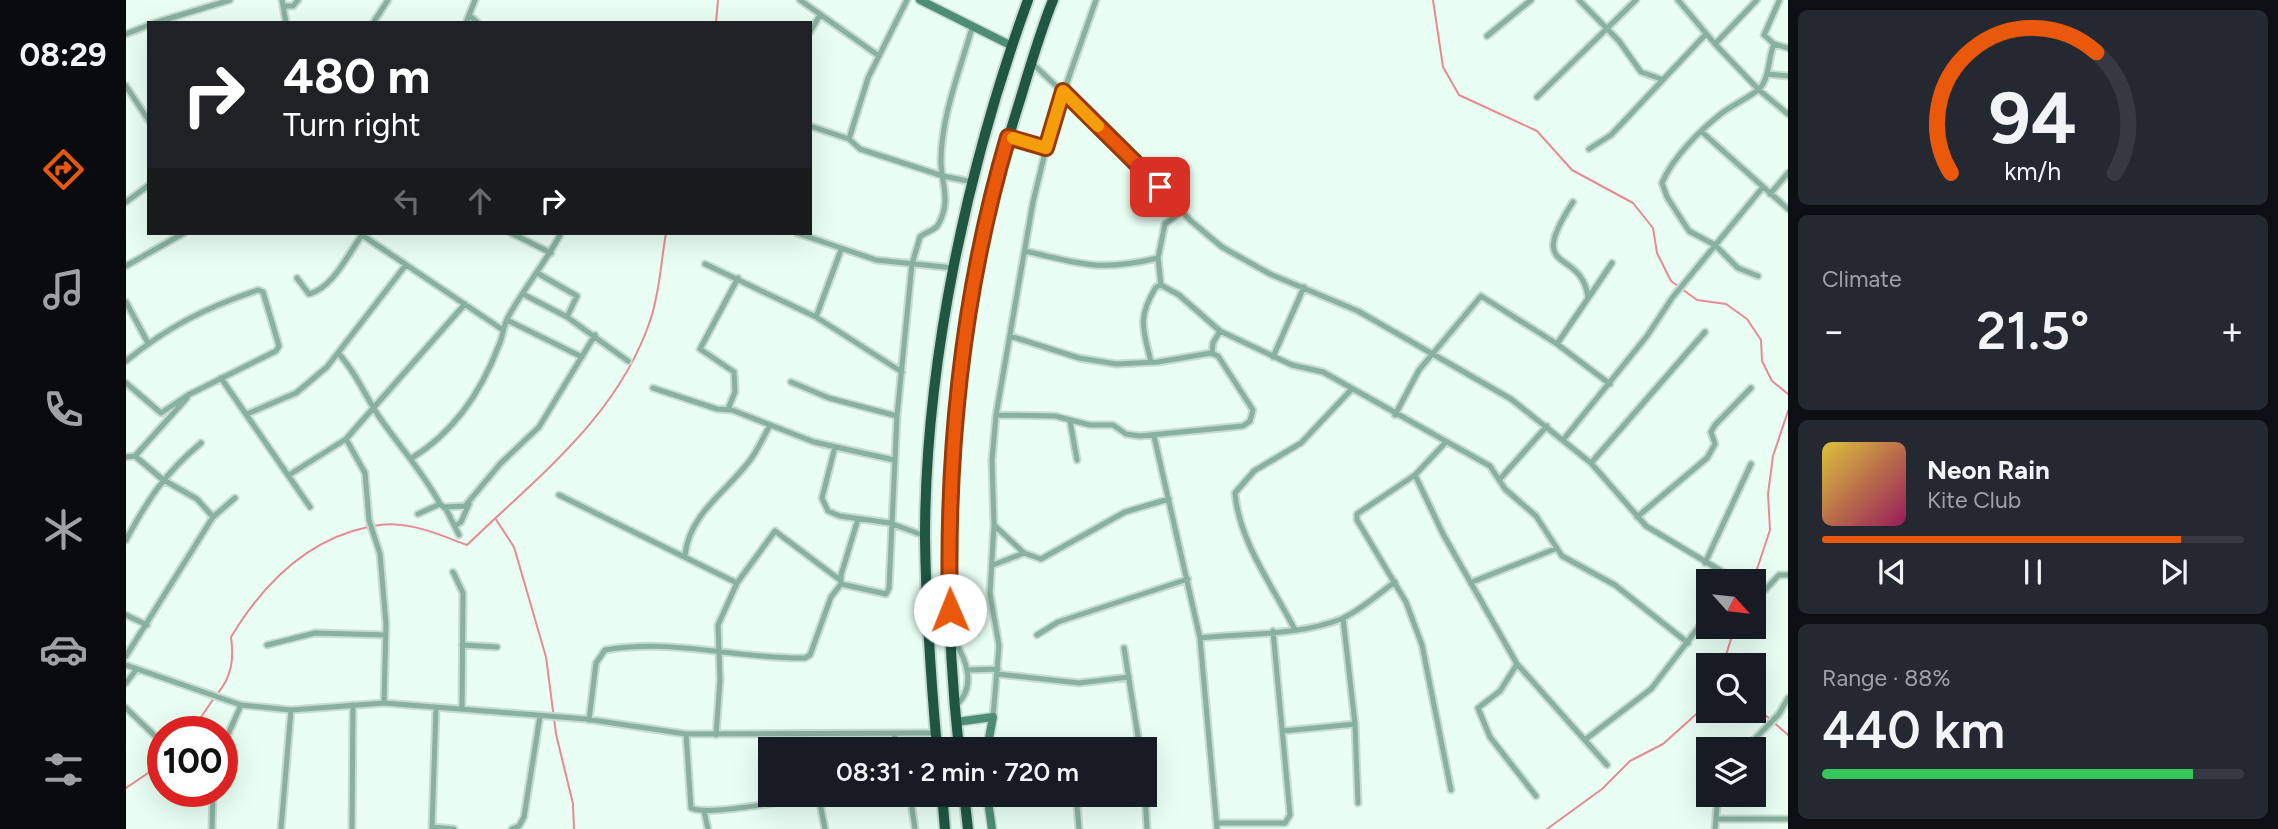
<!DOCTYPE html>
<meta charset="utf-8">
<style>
:root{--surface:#171b24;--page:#242831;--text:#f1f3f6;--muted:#9ea1a6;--line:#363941;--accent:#ea580c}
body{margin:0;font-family:Figtree,sans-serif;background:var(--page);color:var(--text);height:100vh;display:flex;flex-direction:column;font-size:26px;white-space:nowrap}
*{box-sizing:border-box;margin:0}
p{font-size:23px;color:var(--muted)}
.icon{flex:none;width:38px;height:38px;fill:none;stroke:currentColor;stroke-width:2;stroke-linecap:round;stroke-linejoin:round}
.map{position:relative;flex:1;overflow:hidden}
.details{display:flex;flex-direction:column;gap:10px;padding:10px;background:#0d0f14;width:490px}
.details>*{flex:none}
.hud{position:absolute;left:21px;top:21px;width:665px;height:214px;border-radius:0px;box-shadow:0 7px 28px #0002;background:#202124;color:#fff;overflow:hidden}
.needle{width:46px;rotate:117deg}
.buttons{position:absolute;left:1570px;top:569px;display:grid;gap:14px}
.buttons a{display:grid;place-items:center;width:70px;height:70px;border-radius:0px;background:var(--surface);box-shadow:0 7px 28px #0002;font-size:35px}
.speed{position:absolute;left:21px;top:716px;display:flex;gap:14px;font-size:35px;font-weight:700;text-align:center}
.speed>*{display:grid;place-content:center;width:91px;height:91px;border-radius:50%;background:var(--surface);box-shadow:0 7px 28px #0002;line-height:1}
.speed .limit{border:10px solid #d22;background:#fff;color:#111}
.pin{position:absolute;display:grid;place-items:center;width:60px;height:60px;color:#fff;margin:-30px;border-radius:14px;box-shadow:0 4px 10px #0006}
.me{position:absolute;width:77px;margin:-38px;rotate:359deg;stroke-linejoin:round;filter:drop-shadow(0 0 5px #0008)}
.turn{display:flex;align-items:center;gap:24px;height:147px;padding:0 21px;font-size:32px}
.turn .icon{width:91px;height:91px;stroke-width:2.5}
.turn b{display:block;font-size:49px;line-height:60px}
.lanes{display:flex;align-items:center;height:66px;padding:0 21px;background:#0003;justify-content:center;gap:35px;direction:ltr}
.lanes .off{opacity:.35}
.big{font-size:52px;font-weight:600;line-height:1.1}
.details .widget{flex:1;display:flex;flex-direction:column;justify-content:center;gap:10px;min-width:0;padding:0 24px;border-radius:10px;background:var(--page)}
.details .dial{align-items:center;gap:0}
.dial svg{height:182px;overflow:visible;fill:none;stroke:var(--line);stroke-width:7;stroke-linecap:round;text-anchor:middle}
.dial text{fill:var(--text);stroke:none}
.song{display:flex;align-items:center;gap:21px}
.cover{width:84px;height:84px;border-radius:10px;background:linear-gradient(135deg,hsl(50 70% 55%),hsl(330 70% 35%))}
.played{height:7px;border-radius:4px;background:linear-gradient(90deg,var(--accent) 85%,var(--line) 85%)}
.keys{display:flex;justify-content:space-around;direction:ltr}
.heat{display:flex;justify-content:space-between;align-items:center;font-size:38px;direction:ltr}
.charge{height:10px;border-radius:5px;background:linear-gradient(90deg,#34c759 88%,var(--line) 0)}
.trip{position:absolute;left:632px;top:737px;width:399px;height:70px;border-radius:0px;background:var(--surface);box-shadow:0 7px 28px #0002;font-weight:600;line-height:70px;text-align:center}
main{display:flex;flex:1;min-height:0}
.dock{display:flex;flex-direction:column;width:126px;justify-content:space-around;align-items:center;background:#090b0e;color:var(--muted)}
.dock .icon{width:49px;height:49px}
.dock .on{color:var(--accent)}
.dock b{font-size:32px;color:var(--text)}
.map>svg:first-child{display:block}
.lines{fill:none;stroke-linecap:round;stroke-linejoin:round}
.stream{stroke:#e88a94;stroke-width:2}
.street-casing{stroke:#c8dcd2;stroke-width:9}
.secondary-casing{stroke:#c8dcd2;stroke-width:11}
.highway-casing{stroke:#c8dcd2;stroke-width:14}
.street{stroke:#88b19f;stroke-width:5}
.secondary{stroke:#4e8e74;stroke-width:8}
.highway{stroke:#1f5743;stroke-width:10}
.route-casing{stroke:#983908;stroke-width:18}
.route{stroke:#ea580c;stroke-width:12}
.slow{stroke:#f59e0b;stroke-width:12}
</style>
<main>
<nav class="dock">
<b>08:29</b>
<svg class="icon on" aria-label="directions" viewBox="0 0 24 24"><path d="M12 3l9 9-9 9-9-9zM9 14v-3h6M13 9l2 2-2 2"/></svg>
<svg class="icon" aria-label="music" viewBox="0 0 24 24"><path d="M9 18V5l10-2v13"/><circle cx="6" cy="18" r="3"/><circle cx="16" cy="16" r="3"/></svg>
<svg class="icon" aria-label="phone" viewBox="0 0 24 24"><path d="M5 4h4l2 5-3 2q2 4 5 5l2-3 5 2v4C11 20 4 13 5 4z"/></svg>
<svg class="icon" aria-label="climate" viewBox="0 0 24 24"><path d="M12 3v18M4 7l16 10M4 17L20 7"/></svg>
<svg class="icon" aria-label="car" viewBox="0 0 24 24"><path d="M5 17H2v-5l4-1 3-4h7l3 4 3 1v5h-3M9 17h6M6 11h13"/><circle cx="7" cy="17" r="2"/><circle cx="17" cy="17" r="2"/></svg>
<svg class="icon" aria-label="filters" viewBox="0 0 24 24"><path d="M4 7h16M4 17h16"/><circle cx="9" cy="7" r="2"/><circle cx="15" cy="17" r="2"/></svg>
</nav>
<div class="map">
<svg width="1662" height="829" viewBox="0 0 1662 829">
<rect width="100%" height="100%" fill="#e9fff4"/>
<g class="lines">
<path class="stream" d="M1307,0L1317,67L1333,95L1411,131L1446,170L1507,203L1527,228L1531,253L1545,281L1571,300L1600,304L1621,319L1635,340L1636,361L1646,381L1662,394
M590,23L592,0
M369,518L388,547L420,657L430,734L447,804L448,829
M247,526C280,519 311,534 341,545C412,476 493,416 525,318C534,290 535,261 540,233
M1627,581L1644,530L1642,494L1647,456L1662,411
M1597,665L1609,626
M92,693C106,676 108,658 105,637C137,584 180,540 242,527
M1628,705L1662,735
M65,732L88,698
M0,788L37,763
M1421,829L1476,789L1504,761L1537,744L1576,709L1582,698"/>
<g class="street-casing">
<path id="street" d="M156,0L160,23
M674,0L753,56
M1453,0L1493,41L1515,72L1535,79
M1552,0L1589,44
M1631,0L1589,44L1633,90L1662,114
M157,6H167L172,0
M343,15L352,23
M28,23L104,0
M247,23L262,0
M340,23L349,0
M684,32L694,15
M0,34L23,25
M1361,36L1405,0
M1648,44L1662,48
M906,63L1005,157L1065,221L1096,247L1144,274L1232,311L1385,399L1465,463L1520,526L1612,581
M1641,74L1662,76
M0,86L23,121
M1411,97L1510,0
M684,126L723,139L734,149L817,176L847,182
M1576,132L1662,209
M883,137L920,148
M723,139L742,78L781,0
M1463,149L1485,135L1580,34
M1644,194L1662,173
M0,202L23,185
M1447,202C1398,277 1455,246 1462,297
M233,233L377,330
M385,233L425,253
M671,233L750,260L828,268
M899,251C956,264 972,272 1032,258
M579,264L690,317L776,372
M0,266L58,233
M413,274L451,296L441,317
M1632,276L1612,268L1589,245L1563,231L1541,197L1536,183C1547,157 1574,130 1596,113C1607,105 1622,98 1632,90C1644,80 1642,57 1648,44L1638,35L1653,1
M171,278L183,294C207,288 222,254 236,235
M1035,285L1053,295L1094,331L1166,365L1197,372L1364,466L1379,489L1410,516L1436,556L1489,585L1562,643
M397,294L441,317L502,361
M0,302L22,343
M690,317L715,250
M381,320L456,357
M1431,344L1486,263
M212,353C230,372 239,396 254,418C274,447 297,472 314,504L320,509L333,535
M1086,354L1087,343L1094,331
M1147,357L1178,287
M0,361C43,326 79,308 132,290L137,292L153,346L150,351L62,395L35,413L0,383
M1025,362C1017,329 1011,318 1030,287L1035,285L1032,258L1039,224L1056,211
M95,378L184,507
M665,382L703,398L771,416
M527,388L591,409L606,410L688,442L768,460
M602,409L609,392L608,372L574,349L612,278
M121,414L170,393L201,367L279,266
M870,415L929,416L964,425H987L1000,434L1014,436L1117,426L1124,421L1127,410L1092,356L1085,353L1032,362L990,364L953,358L884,336
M1269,415L1293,370L1355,296L1431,344L1484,384
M944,421L951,460
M1028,436L1074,638L1091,829
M220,439L239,473L243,520L254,554L260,624L258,703
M1437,440L1521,336L1546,298L1637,187
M1320,442L1289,475L1231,514V520L1280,602L1296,645L1325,790
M709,447L696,498L702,511L714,516L764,523L799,536
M9,456L61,398
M0,457L9,456L36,479L71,499L87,517
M286,458C328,432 356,390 373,345C377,337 377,328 381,319C397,289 419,264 435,233
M1465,463L1579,332
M163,475L220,439L339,304
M1289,475L1317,534L1391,664L1481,765
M1373,480L1421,426
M433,495L611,583
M319,507L339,506L374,464L413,427L469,335
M292,514L314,504
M1511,517L1581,458L1589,444L1585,432L1589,425L1625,388
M868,525L898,553L915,559L999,512L1043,499
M329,526L335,522L343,504
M0,540C22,499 39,473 75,443
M559,555C564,511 604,490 627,456C633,447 638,436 643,427
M1579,563L1625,464
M867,565L898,553
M327,572L337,593L336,708
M1346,582L1429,549
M715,584L760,594L763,588L771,416L786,264L794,237C799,232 808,231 812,225C826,201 815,183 815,161C815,117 834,70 846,28
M1628,588L1639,590L1653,575H1662
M0,615L21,625
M1217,618L1229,724L1232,803
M1169,630C1148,588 1113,542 1109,493L1128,471L1175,443L1225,390
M911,635L932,622L1062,579
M1074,638C1120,633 1172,636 1215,619C1234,611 1252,594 1269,582
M827,640C841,659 851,688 829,706
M141,645L189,633L260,635
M336,645L371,647
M998,648L1014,749
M0,656L87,517L109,498
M1391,664L1374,691L1352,708L1364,737L1410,796
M0,665L115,705L165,710L258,703L460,719L560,734L810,733
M842,670L872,669
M871,674L953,683L1003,677
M0,683L10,670
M0,708L28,735
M867,717L873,646L864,593L868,525L866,460L870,415L907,202L925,128L970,0
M463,720L470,663L479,650C546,638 612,659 679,658L684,655L705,597L715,584V575L732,519
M1157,731L1229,724
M560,734L565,808C583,817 664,798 693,798L699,829
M590,735L594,680L592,625L611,583L649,531L714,580
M768,735L775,749
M1460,739L1525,689L1582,615
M96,748L115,705
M1619,749L1653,714L1662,698
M1018,777L1021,829
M784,794L789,829
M950,794L953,829
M578,811L582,829
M1590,819H1662
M1091,823H1159L1164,815L1147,631
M306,827L328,829
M86,829L87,791
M155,829L165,710
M226,829L227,705
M306,829L310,707
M386,829L393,826L398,817L414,716
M1589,829L1592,794"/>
</g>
<g class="secondary-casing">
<path id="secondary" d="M794,0L886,46
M830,722L867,717L861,749
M861,794L866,829"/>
</g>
<g class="highway-casing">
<path id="highway" d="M811,749C805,679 800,608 799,538C799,361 842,165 902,0
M833,749C809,532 827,309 894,100C904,67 914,32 927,0
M816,794L819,829
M838,794L842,829"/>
</g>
<use href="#street" class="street"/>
<use href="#secondary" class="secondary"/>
<use href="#highway" class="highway"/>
</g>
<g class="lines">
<g class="route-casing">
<path id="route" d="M824,610C820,451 837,290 882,137L920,148L937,91L1034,187"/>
</g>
<use href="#route" class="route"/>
<path class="slow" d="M887,138L920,148L937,91L972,126"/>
</g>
</svg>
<div class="buttons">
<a><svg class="needle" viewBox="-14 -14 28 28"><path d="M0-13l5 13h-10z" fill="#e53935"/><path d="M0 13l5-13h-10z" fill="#9ea1a6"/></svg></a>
<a><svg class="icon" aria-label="search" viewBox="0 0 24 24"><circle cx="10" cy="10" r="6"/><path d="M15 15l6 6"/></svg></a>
<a><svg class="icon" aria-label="layers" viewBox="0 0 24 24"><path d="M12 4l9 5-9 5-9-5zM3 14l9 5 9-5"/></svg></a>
</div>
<div class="speed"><div class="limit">100</div></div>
<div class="pin" style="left:1034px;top:187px;background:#d93025"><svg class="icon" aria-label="arrive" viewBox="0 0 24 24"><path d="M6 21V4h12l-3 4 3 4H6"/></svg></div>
<svg class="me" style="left:824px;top:610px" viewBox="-20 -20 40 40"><circle r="19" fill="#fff"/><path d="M0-13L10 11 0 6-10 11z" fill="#ea580c"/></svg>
<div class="trip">08:31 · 2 min · 720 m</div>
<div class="hud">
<div class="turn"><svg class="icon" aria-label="right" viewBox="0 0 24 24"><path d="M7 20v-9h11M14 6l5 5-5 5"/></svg><div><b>480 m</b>Turn right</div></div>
<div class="lanes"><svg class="icon off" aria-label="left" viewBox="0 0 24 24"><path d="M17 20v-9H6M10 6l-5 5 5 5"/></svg><svg class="icon off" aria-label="ahead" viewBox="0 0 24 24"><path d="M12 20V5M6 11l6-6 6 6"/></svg><svg class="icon" aria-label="right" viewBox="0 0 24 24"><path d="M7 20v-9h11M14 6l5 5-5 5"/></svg></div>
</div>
</div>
<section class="details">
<div class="widget dial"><svg viewBox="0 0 100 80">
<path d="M14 69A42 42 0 1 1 86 69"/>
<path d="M14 69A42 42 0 0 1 78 16" stroke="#ea580c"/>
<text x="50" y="56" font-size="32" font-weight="700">94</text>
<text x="50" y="72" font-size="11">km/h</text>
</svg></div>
<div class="widget"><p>Climate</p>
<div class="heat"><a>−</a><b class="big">21.5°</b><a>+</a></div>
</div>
<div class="widget">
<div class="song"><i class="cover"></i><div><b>Neon Rain</b><p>Kite Club</p></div></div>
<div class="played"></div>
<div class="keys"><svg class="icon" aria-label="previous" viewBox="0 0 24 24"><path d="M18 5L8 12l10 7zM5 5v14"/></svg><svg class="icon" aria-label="pause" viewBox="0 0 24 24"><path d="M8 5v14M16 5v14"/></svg><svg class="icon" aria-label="next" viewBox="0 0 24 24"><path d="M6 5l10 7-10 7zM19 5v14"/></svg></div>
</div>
<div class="widget"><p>Range · 88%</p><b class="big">440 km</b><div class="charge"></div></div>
</section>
</main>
